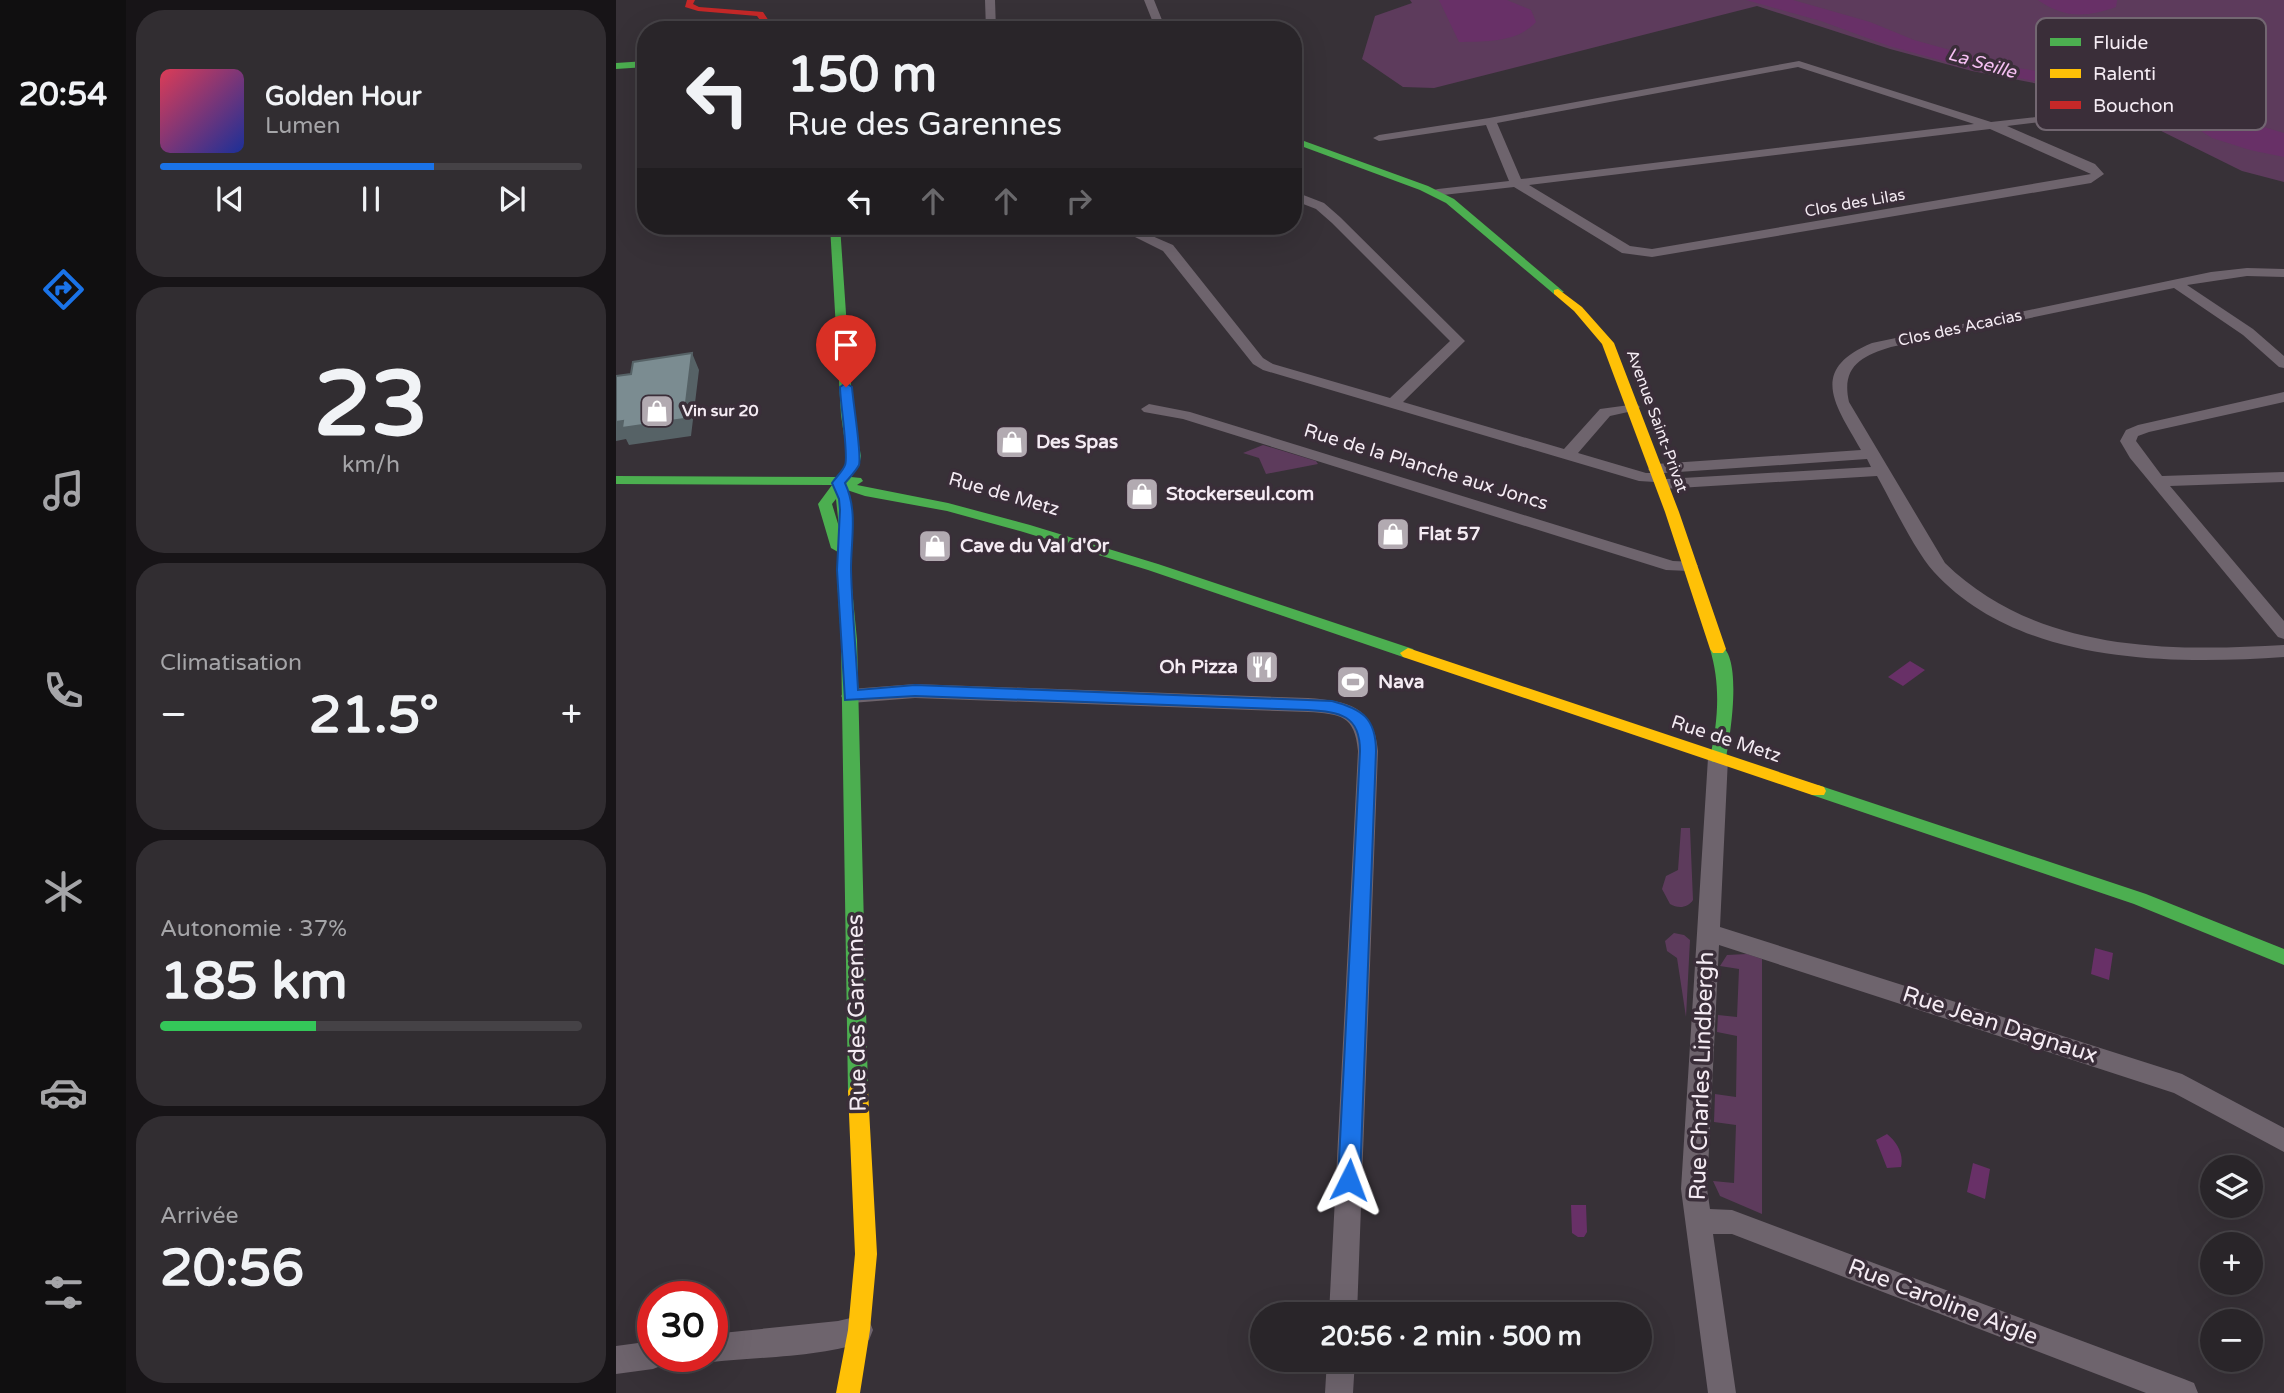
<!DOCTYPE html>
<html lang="fr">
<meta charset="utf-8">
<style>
:root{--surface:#292529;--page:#312d31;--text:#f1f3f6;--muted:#a5a5a8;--line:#454246;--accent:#1a73e8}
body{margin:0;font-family:"Varela Round",sans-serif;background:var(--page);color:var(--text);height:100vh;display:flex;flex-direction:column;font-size:26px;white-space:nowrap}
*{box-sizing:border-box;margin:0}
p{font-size:23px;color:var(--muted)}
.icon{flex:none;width:38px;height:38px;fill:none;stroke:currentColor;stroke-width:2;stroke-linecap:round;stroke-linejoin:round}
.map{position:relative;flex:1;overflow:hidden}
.sheet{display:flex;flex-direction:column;gap:10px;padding:10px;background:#171417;width:490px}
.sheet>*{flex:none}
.hud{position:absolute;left:21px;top:21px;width:665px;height:214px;border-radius:28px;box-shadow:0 7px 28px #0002,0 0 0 2px var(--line);background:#292529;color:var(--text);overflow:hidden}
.controls{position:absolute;left:1584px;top:1155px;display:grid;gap:14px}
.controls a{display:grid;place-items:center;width:63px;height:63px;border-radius:50%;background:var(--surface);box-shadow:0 7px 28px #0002,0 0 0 2px var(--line);font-size:35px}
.speed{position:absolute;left:21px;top:1281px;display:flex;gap:14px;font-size:35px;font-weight:700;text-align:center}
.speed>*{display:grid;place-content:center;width:91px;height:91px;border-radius:50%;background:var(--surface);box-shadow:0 7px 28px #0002,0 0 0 2px var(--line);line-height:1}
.speed .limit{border:10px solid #d22;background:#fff;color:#111}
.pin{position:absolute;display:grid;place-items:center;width:60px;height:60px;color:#fff;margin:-72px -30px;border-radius:50% 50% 50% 0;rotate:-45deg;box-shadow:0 0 7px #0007}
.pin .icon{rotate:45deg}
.me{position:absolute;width:77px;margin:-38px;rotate:3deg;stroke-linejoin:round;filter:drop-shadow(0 0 5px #0008)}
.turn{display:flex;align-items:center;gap:24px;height:147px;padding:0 35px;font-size:32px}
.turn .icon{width:91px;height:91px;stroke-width:2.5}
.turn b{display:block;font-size:49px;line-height:60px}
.lanes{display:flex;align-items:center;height:66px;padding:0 35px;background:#0003;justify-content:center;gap:35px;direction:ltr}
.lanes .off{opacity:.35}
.big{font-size:52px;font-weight:800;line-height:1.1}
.sheet .widget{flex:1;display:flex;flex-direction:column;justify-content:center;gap:10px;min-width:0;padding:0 24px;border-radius:28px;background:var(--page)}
.sheet .dial{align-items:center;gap:0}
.dial b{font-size:91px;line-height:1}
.song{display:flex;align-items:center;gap:21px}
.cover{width:84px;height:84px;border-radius:10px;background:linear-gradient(135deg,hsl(350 70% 55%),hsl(230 70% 35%))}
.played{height:7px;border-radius:4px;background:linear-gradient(90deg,var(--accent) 65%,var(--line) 65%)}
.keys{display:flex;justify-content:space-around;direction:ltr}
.heat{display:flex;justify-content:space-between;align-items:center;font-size:38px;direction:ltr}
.charge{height:10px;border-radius:5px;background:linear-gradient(90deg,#34c759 37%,var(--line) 0)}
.trip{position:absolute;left:634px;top:1302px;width:402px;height:70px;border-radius:35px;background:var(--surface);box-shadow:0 7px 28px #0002,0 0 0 2px var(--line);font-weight:800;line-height:70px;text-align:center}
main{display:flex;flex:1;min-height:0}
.menu{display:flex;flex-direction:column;width:126px;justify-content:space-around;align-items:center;background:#100f10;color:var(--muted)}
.menu .icon{width:49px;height:49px}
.menu .selected{color:var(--accent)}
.menu b{font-size:32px;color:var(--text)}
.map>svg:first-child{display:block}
.green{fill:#5d3b5c}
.water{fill:#683067}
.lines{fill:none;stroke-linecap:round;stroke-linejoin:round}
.street{fill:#6e646d;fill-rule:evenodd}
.fast{fill:#4caf50;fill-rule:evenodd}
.slow{fill:#ffc107;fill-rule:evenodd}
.jam{fill:#c62828;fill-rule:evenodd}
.shaded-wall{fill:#566266}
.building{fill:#7b8c91;stroke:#566266;stroke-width:2}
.route{fill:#1a73e8;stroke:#114b97;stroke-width:2}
.labels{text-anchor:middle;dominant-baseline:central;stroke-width:7;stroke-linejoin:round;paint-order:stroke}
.far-street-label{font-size:16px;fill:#f4ebf3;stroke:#3a2e39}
.far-poi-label{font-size:16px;font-weight:bold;fill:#f4ebf3;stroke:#3a2e39;text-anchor:start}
.far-water-label{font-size:18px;font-style:italic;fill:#f6c0f3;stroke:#3a2e39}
.poi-label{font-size:19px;font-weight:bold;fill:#f4ebf3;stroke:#3a2e39;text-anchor:start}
.street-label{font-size:19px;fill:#f4ebf3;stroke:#3a2e39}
.near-street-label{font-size:23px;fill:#f4ebf3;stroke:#3a2e39}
.key{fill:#3a2e39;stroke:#726771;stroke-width:2}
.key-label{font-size:19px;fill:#f4ebf3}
</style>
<main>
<nav class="menu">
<b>20:54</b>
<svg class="icon selected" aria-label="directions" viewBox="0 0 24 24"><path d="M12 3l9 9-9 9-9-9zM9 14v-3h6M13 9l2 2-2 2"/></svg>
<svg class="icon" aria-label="music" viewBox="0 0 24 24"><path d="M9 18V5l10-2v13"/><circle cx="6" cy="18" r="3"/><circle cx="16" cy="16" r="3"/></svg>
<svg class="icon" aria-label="phone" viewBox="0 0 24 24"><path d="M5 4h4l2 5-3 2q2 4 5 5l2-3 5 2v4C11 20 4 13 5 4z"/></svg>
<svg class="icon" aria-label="climate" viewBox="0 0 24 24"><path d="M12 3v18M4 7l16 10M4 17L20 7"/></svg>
<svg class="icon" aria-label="car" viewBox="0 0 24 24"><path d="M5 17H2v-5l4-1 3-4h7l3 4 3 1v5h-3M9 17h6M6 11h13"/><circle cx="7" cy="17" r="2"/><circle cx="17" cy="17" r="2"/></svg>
<svg class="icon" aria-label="filters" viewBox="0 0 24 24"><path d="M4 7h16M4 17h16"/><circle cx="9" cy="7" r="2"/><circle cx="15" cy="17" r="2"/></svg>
</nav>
<section class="sheet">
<div class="widget">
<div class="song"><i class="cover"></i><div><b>Golden Hour</b><p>Lumen</p></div></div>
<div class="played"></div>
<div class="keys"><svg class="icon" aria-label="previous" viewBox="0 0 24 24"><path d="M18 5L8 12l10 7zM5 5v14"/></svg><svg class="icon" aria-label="pause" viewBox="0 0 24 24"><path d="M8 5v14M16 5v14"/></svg><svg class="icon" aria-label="next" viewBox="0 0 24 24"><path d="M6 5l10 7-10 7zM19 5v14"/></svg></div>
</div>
<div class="widget dial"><b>23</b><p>km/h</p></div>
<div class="widget"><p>Climatisation</p>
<div class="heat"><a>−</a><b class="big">21.5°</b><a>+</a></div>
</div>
<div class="widget"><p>Autonomie · 37%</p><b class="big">185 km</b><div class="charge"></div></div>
<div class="widget"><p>Arrivée</p><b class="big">20:56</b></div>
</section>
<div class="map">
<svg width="1668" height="1393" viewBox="0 0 1668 1393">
<rect width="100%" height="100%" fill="#373137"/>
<path class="green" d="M794,0H1668V182L1626,171L1531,124L1526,104L1356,71L1274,49L1141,6L818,88L787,87L746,59L759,16L796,3Z
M647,445L700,461L702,464L650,474L643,458L627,453Z
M1065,828H1074L1077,900C1072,908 1062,909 1054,904L1046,889L1050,876L1062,870Z
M1058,933L1068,935L1074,940L1070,1017L1061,958L1051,951L1049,941Z
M1131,954L1146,959V1214L1104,1196L1097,1181L1118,1183L1120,1125L1098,1122L1099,1094L1120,1097L1121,1036L1101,1032L1102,1015L1121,1017L1123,969L1104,966L1111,955Z"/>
<path class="water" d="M823,0H891L915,10L920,22C901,43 869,41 843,42Z
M1130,0H1177L1254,22L1298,40L1395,67L1558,92L1586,109L1668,133V157L1634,150L1596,138L1547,106L1356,69L1273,46L1205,21Z
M1422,0H1501V1L1500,7C1472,17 1448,19 1422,0Z
M1294,661L1309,670L1287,686L1272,677Z
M1479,948L1497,953L1493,980L1475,974Z
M1271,1134C1281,1142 1288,1154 1285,1167L1271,1168L1260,1140Z
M1357,1163L1374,1169L1369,1199L1351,1192Z
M955,1205H970L971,1232L968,1237H962L956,1233Z"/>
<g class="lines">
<path class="street" d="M369,0H379L380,30H370Z
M528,0H538L550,30H540Z
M1183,61L1375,122L1501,108V112L1497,113L1391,126L1479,164L1488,174L1475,183L1036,257L1006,253L898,187L818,196V190L822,189L893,181L870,125L763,141L757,138L763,135L873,118ZM1182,67L1358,124L905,179L881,123ZM1374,129L1475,174L1036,249L1014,246L913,185Z
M677,191L708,203L724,217L849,341L787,402L948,449L984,409L1021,404L1024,407L1021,410L994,416L962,453L1030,473H1035L1032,469L1040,464L1245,450C1220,406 1191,370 1256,343L1595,272L1631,268L1668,269V277L1631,276L1571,285L1637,329L1668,356V368L1663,367L1627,335L1558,288L1275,347C1245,356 1225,367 1233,402L1329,563C1419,651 1550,652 1668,645V657C1554,665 1402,664 1318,572C1299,551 1276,503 1261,476L1046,489L1040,487L1039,482L1023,481L647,370L637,364L547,251L497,226H513L557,245L647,358L657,364L774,398L834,341L716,223L700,209L677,200ZM1251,459L1255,467L1050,479L1048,473Z
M1668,392V402L1533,432L1522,436L1520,441L1546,476L1668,472V482L1554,486L1668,621V639L1662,637L1514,458L1504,441L1510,430L1522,425Z
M533,404L574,412L1057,561L1079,562L1082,566L1073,571L1050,570L567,419L528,412L525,409Z
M299,684L692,698C732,701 758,706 762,751L741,1314H713L742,751C739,715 724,714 692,712L299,698L235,703L228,701L225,696L228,691L235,689Z
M1102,751L1109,753L1112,758L1104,927L1566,1074L1668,1128V1152L1558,1093L1103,945L1091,1189L1094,1209L1116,1210L1568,1379L1578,1383L1582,1393H1530L1116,1234H1097L1120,1393H1092L1065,1189L1092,758L1095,753Z
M243,1316L253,1320L257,1330L253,1340C210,1357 143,1357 96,1362L85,1356H96V1334L222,1321Z
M37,1341V1356H51L47,1365L37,1369L0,1374V1346Z
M711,1360H739L737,1393H709Z"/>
<path class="fast" d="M30,61V67L0,69V63Z
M677,137L812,186L838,199L948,292L938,294L830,203L804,190L677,143Z
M214,226H224L237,415L245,456L243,466L235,477L245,478L247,481L241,485L332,503L414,525L542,564L797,649L800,653L792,658L787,657L532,570L404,531L331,511L249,496L231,490L237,515L235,578L241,640L252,1091L249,1097L242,1100L235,1097L232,1091L225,640L221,578L222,552L215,548L202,504L216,485L0,484V476L222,477L229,466L231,456L225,415ZM220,499L223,527L216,504Z
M1102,644C1128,652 1114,737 1110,758L1108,762H1096L1094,758C1102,721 1105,686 1094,649Z
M1202,785L1530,894L1668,949V965L1518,904L1196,795L1194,791L1196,787Z"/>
<path class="slow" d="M942,289L966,307L998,343L1063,512L1110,649L1107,653H1097L1094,649L1049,512L986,344L958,311L938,294V290Z
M792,648L1208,787L1210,791L1208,795H1196L787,657L784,653Z
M242,1082L249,1085L252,1091L261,1254L254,1330L244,1393H220L232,1330L239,1254L232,1091L235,1085Z"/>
<path class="jam" d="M71,0H79L77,4L83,7L147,12L159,30H151L141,16L82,11L69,7Z"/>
</g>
<path class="shaded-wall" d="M76,353L83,370L75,436L13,445L10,439L0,441V422Z"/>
<path class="building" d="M76,353L68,419L6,428L7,421L0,422V376L15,374L17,362Z"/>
<path class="route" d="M230,383L236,387C237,403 246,455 243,465C240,471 234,477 229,483C242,511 235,539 235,569C236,610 240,650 242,690L299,685L716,701C746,709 760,718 760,751L744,1180L740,1187L733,1189L725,1187L722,1180L744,751C744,715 724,712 692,710L299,696L229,700L221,570L224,510L223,499L216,483C220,477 227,471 229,465C233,457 224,401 224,387Z"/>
<defs>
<g id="shop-square" transform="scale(1.75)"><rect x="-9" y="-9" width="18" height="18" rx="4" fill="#b2aab1" stroke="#3a2e39"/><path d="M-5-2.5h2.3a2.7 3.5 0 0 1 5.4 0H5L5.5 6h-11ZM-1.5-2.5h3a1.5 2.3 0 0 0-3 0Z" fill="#fff"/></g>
<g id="restaurant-square" transform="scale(1.75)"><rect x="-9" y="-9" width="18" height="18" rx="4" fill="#b2aab1" stroke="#3a2e39"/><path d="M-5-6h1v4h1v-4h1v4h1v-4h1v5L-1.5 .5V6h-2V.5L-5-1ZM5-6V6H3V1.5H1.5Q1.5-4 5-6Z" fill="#fff"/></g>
<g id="stadium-square" transform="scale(1.75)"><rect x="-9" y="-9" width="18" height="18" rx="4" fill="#b2aab1" stroke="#3a2e39"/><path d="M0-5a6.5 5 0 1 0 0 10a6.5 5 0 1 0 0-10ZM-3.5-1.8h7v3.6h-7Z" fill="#fff"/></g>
</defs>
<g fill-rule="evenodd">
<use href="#shop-square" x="41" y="411"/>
<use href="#shop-square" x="396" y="442"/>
<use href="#shop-square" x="526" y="494"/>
<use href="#shop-square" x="777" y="534"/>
<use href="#shop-square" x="319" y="546"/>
<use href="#restaurant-square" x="646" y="667"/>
<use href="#stadium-square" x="737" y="682"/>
</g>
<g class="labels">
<g class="far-street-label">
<text transform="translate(1239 203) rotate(-10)">Clos des Lilas</text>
<text transform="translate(1344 328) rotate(-12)">Clos des Acacias</text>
<text transform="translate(1041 421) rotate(70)">Avenue Saint-Privat</text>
</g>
<g class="far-poi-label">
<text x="66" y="411">Vin sur 20</text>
</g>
<g class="far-water-label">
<text transform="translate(1366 63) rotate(16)">La Seille</text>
</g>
<g class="poi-label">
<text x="420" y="442">Des Spas</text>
<text x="550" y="494">Stockerseul.com</text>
<text x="802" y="534">Flat 57</text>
<text x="344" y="546">Cave du Val d'Or</text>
<text x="622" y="667" text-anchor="end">Oh Pizza</text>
<text x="762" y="682">Nava</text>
</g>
<g class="street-label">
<text transform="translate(810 467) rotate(17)">Rue de la Planche aux Joncs</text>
<text transform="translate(388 494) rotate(16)">Rue de Metz</text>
<text transform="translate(1110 739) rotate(18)">Rue de Metz</text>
</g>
<g class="near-street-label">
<text transform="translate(241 1013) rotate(-91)">Rue des Garennes</text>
<text transform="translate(1384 1025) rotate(18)">Rue Jean Dagnaux</text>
<text transform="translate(1086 1076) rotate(-88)">Rue Charles Lindbergh</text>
<text transform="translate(1327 1302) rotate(21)">Rue Caroline Aigle</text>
</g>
</g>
<rect x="1420" y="18" width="230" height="112" rx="10" class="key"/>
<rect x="1434" y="38" width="31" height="8" fill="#4caf50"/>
<rect x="1434" y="69" width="31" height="9" fill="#ffc107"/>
<rect x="1434" y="101" width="31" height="8" fill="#c62828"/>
<g class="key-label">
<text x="1477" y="49">Fluide</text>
<text x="1477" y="80">Ralenti</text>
<text x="1477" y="112">Bouchon</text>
</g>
</svg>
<div class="controls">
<a><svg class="icon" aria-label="layers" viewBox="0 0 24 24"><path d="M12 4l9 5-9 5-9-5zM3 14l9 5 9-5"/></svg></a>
<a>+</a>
<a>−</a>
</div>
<div class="speed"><div class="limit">30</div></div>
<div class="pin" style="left:230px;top:387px;background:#d93025"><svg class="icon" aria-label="arrive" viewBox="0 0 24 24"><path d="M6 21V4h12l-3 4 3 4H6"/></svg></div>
<svg class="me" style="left:733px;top:1180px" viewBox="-20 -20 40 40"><path d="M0-17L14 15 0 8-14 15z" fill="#1a73e8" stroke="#fff" stroke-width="4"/></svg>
<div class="trip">20:56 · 2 min · 500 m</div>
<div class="hud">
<div class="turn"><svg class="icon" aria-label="left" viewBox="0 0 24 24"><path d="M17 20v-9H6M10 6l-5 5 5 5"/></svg><div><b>150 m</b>Rue des Garennes</div></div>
<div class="lanes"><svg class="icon" aria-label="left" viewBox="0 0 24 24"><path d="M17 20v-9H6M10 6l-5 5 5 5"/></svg><svg class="icon off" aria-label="ahead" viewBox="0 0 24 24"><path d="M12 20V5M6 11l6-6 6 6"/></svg><svg class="icon off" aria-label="ahead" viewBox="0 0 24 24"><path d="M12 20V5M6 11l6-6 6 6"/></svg><svg class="icon off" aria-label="right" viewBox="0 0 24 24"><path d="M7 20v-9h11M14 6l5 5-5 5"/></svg></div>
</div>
</div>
</main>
